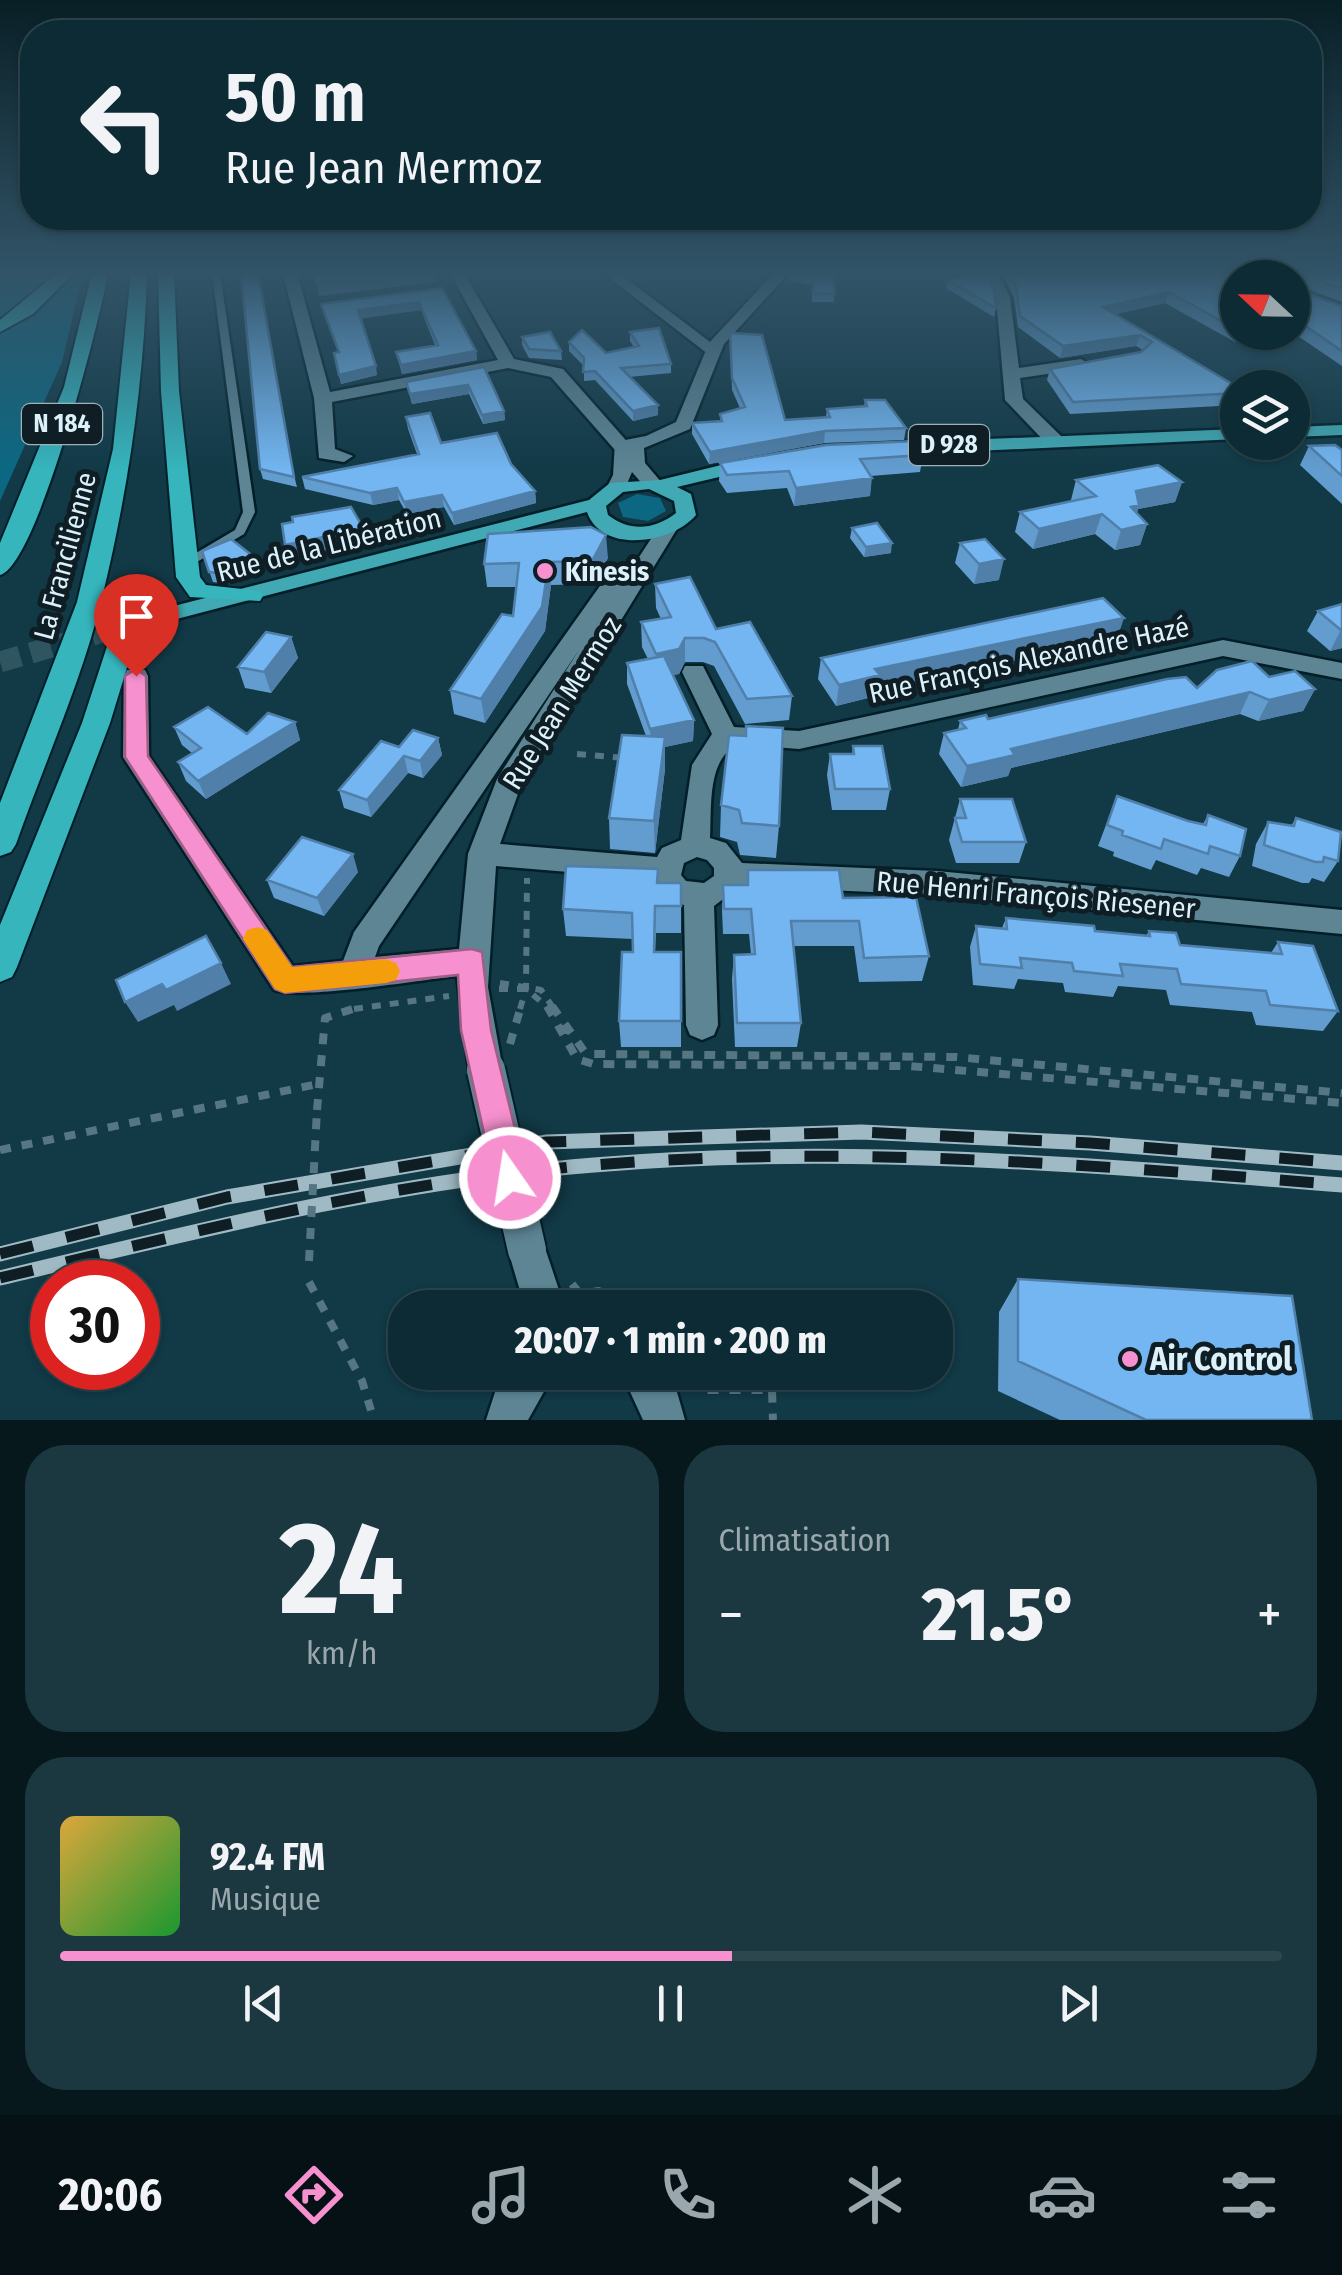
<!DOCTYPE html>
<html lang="fr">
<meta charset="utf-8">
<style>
:root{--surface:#0d2b34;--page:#1b3740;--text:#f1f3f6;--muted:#9aa7ac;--line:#2d474f;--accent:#f690cf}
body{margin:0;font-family:"Fira Sans Condensed",sans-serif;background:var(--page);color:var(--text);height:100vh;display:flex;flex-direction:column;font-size:38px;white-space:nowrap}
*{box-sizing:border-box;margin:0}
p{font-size:32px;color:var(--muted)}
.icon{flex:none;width:55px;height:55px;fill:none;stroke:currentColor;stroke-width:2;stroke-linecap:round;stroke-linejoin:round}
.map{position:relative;height:1420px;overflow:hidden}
.sheet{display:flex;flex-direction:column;gap:25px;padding:25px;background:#07181d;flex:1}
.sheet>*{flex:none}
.hud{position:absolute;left:20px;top:20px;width:1302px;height:210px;border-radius:40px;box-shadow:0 2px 8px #0004,0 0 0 2px var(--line);background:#0d2b34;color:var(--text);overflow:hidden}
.needle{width:65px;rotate:292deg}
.controls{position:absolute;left:1220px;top:260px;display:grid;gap:20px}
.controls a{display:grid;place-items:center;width:90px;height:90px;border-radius:50%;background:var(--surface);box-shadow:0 2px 8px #0004,0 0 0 2px var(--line);font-size:50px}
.speed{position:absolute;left:30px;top:1260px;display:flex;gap:20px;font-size:50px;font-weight:700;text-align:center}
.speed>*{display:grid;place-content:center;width:130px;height:130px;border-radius:50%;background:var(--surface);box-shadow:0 2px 8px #0004,0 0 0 2px var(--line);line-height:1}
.speed .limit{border:15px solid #d22;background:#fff;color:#111}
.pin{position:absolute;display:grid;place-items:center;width:85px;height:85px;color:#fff;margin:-102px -42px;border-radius:50% 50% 50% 0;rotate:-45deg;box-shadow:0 0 10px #0007}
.pin .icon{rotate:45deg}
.me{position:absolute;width:110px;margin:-55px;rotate:347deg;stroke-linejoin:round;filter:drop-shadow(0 0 8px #0008)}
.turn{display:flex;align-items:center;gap:35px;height:210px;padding:0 40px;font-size:45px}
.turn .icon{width:130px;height:130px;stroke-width:2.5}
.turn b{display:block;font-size:70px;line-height:85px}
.big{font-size:75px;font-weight:800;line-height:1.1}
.sheet .tile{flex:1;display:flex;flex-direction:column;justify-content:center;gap:15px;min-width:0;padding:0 35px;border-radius:40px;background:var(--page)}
.sheet .dial{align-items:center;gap:0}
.dial b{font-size:130px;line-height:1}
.song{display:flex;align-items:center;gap:30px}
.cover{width:120px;height:120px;border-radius:15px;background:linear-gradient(135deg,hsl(40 70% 55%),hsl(130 70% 35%))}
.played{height:10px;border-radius:5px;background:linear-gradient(90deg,var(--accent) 55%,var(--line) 55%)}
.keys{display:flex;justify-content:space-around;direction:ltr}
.heat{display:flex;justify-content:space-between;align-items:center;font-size:55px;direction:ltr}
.sheet .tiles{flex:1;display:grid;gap:25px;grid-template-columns:1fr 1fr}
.tile:last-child{grid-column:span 2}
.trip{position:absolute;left:388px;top:1290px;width:565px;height:100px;border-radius:40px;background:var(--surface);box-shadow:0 2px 8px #0004,0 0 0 2px var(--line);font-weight:800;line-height:100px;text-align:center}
.tab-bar{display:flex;height:160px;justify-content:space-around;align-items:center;background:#051115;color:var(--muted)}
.tab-bar .icon{width:70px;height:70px}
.tab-bar .on{color:var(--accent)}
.tab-bar b{font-size:45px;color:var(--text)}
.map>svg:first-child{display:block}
.green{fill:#0c6882}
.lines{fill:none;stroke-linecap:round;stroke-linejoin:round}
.primary-tunnel{stroke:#2f5561;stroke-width:21;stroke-dasharray:21 11;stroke-linecap:butt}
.service-casing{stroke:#021f29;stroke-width:5}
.minor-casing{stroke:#021f29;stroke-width:5}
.tertiary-casing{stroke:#021f29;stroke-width:5}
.primary-casing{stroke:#021f29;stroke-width:5}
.trunk-casing{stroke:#021f29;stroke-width:4}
.path-far1{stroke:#557682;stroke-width:6;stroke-dasharray:9 9;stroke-linecap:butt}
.path{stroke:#557682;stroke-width:8;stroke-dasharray:11 11;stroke-linecap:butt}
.service{fill:#5d8594;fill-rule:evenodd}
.minor{fill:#5d8594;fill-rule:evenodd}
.tertiary{fill:#5d8594;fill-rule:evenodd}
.primary{fill:#40a9b3;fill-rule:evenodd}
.trunk{fill:#36b5bd;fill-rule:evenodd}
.rail-casing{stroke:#9fbac4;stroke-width:15}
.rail{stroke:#0e1e24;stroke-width:11;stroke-dasharray:34;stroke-linecap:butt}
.minor-bridge-casing{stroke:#021f29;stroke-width:42;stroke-linecap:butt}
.path-bridge{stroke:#557682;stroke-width:8;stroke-dasharray:11 11;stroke-linecap:butt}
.minor-bridge{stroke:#5d8594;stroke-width:38}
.wall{fill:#639dd0}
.shaded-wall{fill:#507fa9}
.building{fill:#73b6f2;stroke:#507fa9;stroke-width:2.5}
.route{fill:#f690cf;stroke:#a05e87;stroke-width:2.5}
.slow{fill:#f59e0b}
.poi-dot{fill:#f690cf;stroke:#0e1e24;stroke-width:4}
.labels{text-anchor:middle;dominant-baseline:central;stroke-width:10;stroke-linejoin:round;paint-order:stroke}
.shield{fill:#0e1e24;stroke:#9eb2b9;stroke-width:2.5}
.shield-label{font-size:25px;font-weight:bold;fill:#dcf1f9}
.street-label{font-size:28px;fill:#dcf1f9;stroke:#0e1e24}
.poi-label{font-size:28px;font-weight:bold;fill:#dcf1f9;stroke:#0e1e24;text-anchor:start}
.near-poi-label{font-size:32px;font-weight:bold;fill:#dcf1f9;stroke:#0e1e24;text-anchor:start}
</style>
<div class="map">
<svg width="1342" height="1420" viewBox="0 0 1342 1420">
<rect width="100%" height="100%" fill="#113946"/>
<path class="green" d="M0,273H53L0,319Z
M71,273H83L62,362L0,501V332L49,297Z
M637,494L660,498L666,511L648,521L623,517L618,503Z"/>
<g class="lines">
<path class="primary-tunnel" d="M0,662L127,625"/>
<g class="service-casing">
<path id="service" d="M212,273H220L255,512L244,534L185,569L179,565L181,562L235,530L243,512Z"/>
</g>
<g class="minor-casing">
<path id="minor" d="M283,273H297L330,392L498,360L450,273H464L514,359L563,369L631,446L629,450H615L551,377L508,368L332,402L335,449L353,456L344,462L319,458L314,398Z
M603,273H619L722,351L708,354Z
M984,273H998L1010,297L1019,368L1081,359L1089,364L1081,369L1020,378L1023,399L1062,437V445H1048L1005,400L996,297Z
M667,523L677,529L523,780L500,844L657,857L662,848L681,840L692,765L712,734L682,672L685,666H703L734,727L799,731L1223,640L1342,663V679L1223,656L799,749L739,744C706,758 712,809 710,838L726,843L742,863L937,871L1342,910V934L937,895L740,886L714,906L718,1025L714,1035L702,1040L690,1035L686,1025L684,905L668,900L653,879L496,866L488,987L503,1070L498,1081L486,1086L474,1081L469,1070L457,976C420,980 302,1000 274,990L123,757L124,676L127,670H145L148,676L149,756L293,966L343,961L354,932L602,583L626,577L660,525ZM579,650L497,779L468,854L459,949L375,957L379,946ZM697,857L707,860L714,868V876L704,883L686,881L681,875L684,863Z
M527,1231L541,1236L565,1308H525L508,1250L513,1236Z
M509,1372H555L528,1420H486L496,1389Z
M621,1372H665L677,1392L685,1420H643Z"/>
</g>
<g class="tertiary-casing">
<path id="tertiary" d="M774,273H789L724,344L690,429L644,448L645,463L662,483L659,487H645L632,472L624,491H610L607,487L613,475L615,442L646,436L676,422L709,343Z"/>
</g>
<g class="primary-casing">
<path id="primary" d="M1342,425V435L1292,437V427Z
M1238,429V439L888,455L879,449L888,443Z
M754,457L763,463L761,467L677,487L691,494L696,515C673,543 602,555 587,512L127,632L116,625L119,620L589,500L610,483L660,480ZM649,489L674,501L676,513C654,530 630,532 608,515L606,506L623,492Z"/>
</g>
<g class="trunk-casing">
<path id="trunk" d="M57,273H74L33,314L0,332V320Z
M92,273H108C101,317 37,566 0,575V543L64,387Z
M131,273H147C144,383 128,491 102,598C82,680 44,764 16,844L11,852L0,856V803L77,602L113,449Z
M158,273H174L179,391L200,577L206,585L260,591L263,596L260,601L190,597L176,577L161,391Z
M127,617L140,625L110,723L17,967L12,977L0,982V925L82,723L114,625Z"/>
</g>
<path class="path-far1" d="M577,754L624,758
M500,983L541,990L554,1009
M499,989H526L550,1009
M354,1009L449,996
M520,1009L526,989L527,878"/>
<path class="path" d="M547,1006L577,1059L593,1064L909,1066L1342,1103
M552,1006L584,1051L592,1054L956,1057L1342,1093
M510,1044L521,1006
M317,1110L325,1018L362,1006
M0,1150L318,1084
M309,1282L362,1381L374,1420
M572,1284L580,1294L599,1291L635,1308
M700,1372L704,1390H772L773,1420"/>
<use href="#service" class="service"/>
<use href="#minor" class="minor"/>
<use href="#tertiary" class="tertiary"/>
<use href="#primary" class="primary"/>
<use href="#trunk" class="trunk"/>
<g class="rail-casing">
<path id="rail" d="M0,1254L227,1197L547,1142L861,1132L1090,1143L1342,1163
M0,1278C196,1231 393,1181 594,1165C843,1144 1094,1165 1342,1185"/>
</g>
<use href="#rail" class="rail"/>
<g class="minor-bridge-casing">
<path id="minor-bridge" d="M486,1070L527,1250"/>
</g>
<path class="path-bridge" d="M309,1261L317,1110"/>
<use href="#minor-bridge" class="minor-bridge"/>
</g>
<path class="wall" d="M241,273L297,487L263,479L260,469Z
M788,273H833L834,302H812V285L788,280Z
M1004,273H1342V302L1294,284L1295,289L1342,306V366L1292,332V278H1238V332H1286L1235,342L1165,303L1116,314L1238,388V405L1070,414L1047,380L1050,369L1141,352L1143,350L1136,346L1060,358L1018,327L1014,297L1003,275Z
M948,280L996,308L994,317L946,288Z
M442,288L476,351L477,360L402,374L396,352L435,345L421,310L360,318L377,375L341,384L334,353L338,352L321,304Z
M630,332L671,364V373L629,377L658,415L633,421L595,380L584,381V366L569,351V342L606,353L634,347L630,341Z
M730,333L785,420L826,417L827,409L864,407L865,400L906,428L904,440L824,443L709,464L692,434V423L720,421V414L740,408L732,390Z
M522,337L561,351L562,360L529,358L522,345Z
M484,367L504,411L505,420L483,424L469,394L412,404L406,382Z
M406,417L441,443L511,464L535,491L536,503L454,525L444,507L407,514L399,500L373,505L305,489L302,477L417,454L408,429Z
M1309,446L1342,450V504L1300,465Z
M923,455L920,472L871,476L870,496L794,506L787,488L727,493L719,481L720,463Z
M1076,480L1182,482L1175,502L1138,509L1137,513L1147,524L1140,545L1115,550L1095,534L1033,549L1015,532L1020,512L1072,501L1071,500Z
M852,528L891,553L864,557L850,538Z
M960,543L999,580L974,584L955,563Z
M202,551L257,567L239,572L242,580L230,584L213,582Z
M608,558L593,584L551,585L545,631L485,723L454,714L450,690L513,616L516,587H487L484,564Z
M655,584L716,629L792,696L789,720L745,724L714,666L703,662H685L679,674L673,675L694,720L693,741L665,747V769L655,853L610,849L609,818L646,736L627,684V663L648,659L642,647L641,622L661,619L656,608Z
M1342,604V648L1330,651L1307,631L1318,611Z
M291,637L298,658L271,693L245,688L238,667Z
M1117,639L877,689L876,696L836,706L818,679L821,658Z
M1269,677L1315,689L1303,711L1258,721L1240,714L1011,768L1008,776L961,787L939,754L944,733L958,730L960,721L988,719Z
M295,722L300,740L206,799L186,781L178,762L192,753L182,745L174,727L247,734Z
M729,735L779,826L776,858L740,855L737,842L720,837L721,805Z
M438,738L442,755L423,778L408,773L371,817L344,808L339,790L399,747Z
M853,746L890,789L886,810H832L827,775L830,754H852Z
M1117,796L1188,821L1203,824L1208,815L1240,856L1229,877L1201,868L1197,875L1156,860L1151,870L1113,856L1114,852L1098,846Z
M960,799L1026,842L1019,863H956L949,840Z
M1296,818L1338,861L1324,882L1312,878L1309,883H1302L1252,866L1256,844L1268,822L1291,826Z
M748,870L843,898L929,956L922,981L859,982L854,946H794L801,1023L797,1047H735L732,979L734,955L751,954L749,934H723L722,910L723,885H747Z
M358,872L324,916L274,898L267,880Z
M658,883H681V933H656L655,952H681V1047H621L619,1021L633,952V939L566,936L563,909Z
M1006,918L1095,931L1146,936L1149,931L1180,945L1271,953L1278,942L1338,1011L1323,1031L1256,1025L1252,1012L1170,1005L1166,990L1118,986L1113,997L1065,992L1063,983L1018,979L1014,989L973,985L970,947L976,926L1002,928Z
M1018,1279L1312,1420H1060L998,1391L999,1312Z"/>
<path class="shaded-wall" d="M391,273H435L436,282L319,296L316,282Z
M1169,292L1165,303L1100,318L1103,307Z
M419,302L421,310L359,319L358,310Z
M1239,332H1286L1235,342Z
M1140,335L1136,346L1060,358L1063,346Z
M476,351L477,360L402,374L401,365Z
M376,366L377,375L341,384L339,375Z
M468,385L469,394L412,404L410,394Z
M658,405V415L633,421V411Z
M504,411L505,420L483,424L482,415Z
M825,431L824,443L709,464L710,452Z
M872,478L870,496L794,506L796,488Z
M1182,482L1175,502L1138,509L1133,525L1125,527L1136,491Z
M397,488L399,500L373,505L370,493Z
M535,491L536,503L454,525L452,513Z
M442,495L444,507L407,514L404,502Z
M1102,514L1095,534L1033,549L1039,529Z
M1147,524L1140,545L1115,550L1121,530Z
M366,533L369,547L342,554L341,547L289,558L285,545L338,534Z
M606,535L608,558L593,584L592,561Z
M892,543L891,553L864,557L866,547Z
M254,557L257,567L239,572L242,580L230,584L226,574L231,563Z
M1004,559L999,580L974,584L979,564Z
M549,562L551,585L545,631L485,723L481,699Z
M1124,618L1117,639L877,689L876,696L836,706L839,685L875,669Z
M1342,629V648L1330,651L1341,630Z
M291,637L298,658L271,693L264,672Z
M685,638V662L679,674L656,678V654Z
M1315,689L1303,711L1258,721L1269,700Z
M1250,692L1240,714L1011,768L1008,776L961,787L967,766L1011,749Z
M694,720L693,741L665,747V769L655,853L650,729Z
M295,722L300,740L206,799L198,781Z
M438,738L442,755L423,778L420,761Z
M404,756L408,773L371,817L367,800Z
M353,854L358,872L324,916L317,898Z
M221,963L231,984L177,1011L174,1005L138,1022L125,1002L162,984Z"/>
<path class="building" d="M241,273H258L294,477L260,469Z
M314,273H391L316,282Z
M793,273H833L835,294L813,293V276Z
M980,273H985L994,290L996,308L948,280Z
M1009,273H1342V289L1297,273L1292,276L1295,289L1342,306V351L1297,320L1292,321V278H1238V330L1169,292L1103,307L1239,388H1238V393L1073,402L1050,369L1141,352L1152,342L1140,335L1063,346L1020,316L1016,286Z
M442,288L476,351L401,365L396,352L438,345L419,302L358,310L376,366L339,375L334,353L339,352L321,304Z
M659,328L671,364L621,368L658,405L633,411L595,371L583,372L584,358L569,342L582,330L606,353L639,346L630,332Z
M550,332L561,351L529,349L522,337Z
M730,333L762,335L785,420L830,417L827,409L867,406L865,400H885L906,428L825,431L710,452L692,423L722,421L720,414L745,407L732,378Z
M484,367L504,411L482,415L468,385L410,394L406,382Z
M430,413L441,443L497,433L511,464L535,491L452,513L442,495L404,502L397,488L370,493L302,477L419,454L406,417Z
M916,441L923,455L860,459L872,478L796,488L789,471L727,475L720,463L826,445Z
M1335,445L1342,450V476L1309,446Z
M1158,465L1182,482L1136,491L1139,505L1131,507L1147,524L1121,530L1102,514L1039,529L1020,512L1096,496L1076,480Z
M351,507L366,533L339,541L338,534L285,545L282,524L293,522L292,517Z
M877,523L892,543L866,547L852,528Z
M591,527L606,535L592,561L549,562L542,607L481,699L450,690L502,614L513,616L519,563L484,564L488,534Z
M231,539L254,557L231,563L239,570L226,574L209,572L202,551Z
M985,539L1004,559L979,564L960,543Z
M690,577L716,629L750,622L792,696L747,699L715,642L704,638H685L679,649L656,654L641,622L671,617L655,584Z
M1103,598L1124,618L875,669L880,675L839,685L821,658Z
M1342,604V629L1341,630L1318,611Z
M266,632L291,637L264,672L238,667Z
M664,656L694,720L650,729L627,663Z
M1252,661L1269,677L1295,671L1315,689L1269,700L1250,692L1011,749L1015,755L967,766L944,733L966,728L960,721L986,715L988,719L1167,679L1186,677L1197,688L1217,670Z
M208,707L247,734L268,713L295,722L198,781L178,762L201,748L174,727Z
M746,726L783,728L779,826L742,823L739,810L721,805L729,735L746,736Z
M413,730L438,738L420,761L404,756L367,800L339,790L381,741L399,747Z
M622,735L665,737L654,821L609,818Z
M853,746H882L890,789H835L830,754H854Z
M1117,796L1188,821L1206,825L1208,815L1246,829L1240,856L1210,846L1208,854L1164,839L1161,849L1122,835L1123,831L1107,825Z
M960,799H1012L1026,842H962L955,818H966Z
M1296,818L1341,832L1338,861L1324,857L1323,862H1315L1264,845L1268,822L1294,826Z
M302,837L353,854L317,898L267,880Z
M566,866L658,869L657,883H681V906H655L654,952H681V1021H619L622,952H633L632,913L563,909Z
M748,870H839L843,898L916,897L929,956L864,958L859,921H791L801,1023H737L734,955L755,954L751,909H724L723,885H748Z
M1006,918L1094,926L1095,931L1150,936L1149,931L1176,933L1180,945L1282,954L1278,942L1313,946L1338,1011L1270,1005L1266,991L1181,984L1177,969L1120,964L1123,976L1074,971L1072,963L1020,958L1022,968L980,964L976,926L1007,929Z
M206,936L221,963L166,990L162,984L125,1002L116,980Z
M1018,1279L1292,1296L1312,1420H1146L1018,1361Z"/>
<linearGradient id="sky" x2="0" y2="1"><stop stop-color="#091f26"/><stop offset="0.58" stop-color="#325468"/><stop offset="1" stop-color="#325468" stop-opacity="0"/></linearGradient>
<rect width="1342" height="471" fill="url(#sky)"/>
<path class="route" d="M136,669L146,676L148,756L292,967L472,949L482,952L491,1030L527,1178L522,1190L510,1195L499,1190L494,1178L461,1030L458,975L285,993L275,989L125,757V676Z"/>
<path class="slow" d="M257,927L267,930L292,967L386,959L396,963L400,971L396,980L386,983L285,993L275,989L243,939L247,930Z"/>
<g class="poi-dot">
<circle cx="545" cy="571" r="10"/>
<circle cx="1130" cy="1359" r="10"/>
</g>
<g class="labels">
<g class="shield">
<rect x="22" y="404" width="80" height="40" rx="8"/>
<rect x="909" y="425" width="80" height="40" rx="8"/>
</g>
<g class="shield-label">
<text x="62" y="424">N 184</text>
<text x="949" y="445">D 928</text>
</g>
<g class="street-label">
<text transform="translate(329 545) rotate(-14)">Rue de la Libération</text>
<text transform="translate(65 556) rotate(-75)">La Francilienne</text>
<text transform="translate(1029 660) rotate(-12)">Rue François Alexandre Hazé</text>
<text transform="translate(562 703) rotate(-58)">Rue Jean Mermoz</text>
<text transform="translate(1036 895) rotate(5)">Rue Henri François Riesener</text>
</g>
<g class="poi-label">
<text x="565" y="571">Kinesis</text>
</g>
<g class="near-poi-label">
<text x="1150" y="1359">Air Control</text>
</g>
</g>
</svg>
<div class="controls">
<a><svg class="needle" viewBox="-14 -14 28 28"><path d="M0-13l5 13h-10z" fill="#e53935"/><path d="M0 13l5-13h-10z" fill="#9aa7ac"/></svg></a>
<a><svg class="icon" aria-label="layers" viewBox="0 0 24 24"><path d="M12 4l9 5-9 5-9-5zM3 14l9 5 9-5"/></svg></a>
</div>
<div class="speed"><div class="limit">30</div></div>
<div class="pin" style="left:136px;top:676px;background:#d93025"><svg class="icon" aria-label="arrive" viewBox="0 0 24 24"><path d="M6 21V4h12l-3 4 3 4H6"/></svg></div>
<svg class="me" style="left:510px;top:1178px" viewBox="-20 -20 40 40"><circle r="17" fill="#f690cf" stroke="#fff" stroke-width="3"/><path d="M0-11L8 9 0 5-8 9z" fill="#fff"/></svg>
<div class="trip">20:07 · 1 min · 200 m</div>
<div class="hud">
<div class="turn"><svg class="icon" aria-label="left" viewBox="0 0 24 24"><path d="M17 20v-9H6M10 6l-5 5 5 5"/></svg><div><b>50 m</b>Rue Jean Mermoz</div></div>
</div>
</div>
<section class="sheet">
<div class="tiles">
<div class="tile dial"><b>24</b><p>km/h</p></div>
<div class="tile"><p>Climatisation</p>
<div class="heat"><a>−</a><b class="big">21.5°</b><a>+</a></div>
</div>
<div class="tile">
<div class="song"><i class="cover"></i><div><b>92.4 FM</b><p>Musique</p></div></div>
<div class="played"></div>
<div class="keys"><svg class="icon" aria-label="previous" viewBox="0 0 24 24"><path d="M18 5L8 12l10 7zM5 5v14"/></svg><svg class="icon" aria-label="pause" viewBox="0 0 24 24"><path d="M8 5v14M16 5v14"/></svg><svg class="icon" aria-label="next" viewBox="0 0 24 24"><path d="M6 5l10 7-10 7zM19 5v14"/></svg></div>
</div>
</div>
</section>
<nav class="tab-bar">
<b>20:06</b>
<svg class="icon on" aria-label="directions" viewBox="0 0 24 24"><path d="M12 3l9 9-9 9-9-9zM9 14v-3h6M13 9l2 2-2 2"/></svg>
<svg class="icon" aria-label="music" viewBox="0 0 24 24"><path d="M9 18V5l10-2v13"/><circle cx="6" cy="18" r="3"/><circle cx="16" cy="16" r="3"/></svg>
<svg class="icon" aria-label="phone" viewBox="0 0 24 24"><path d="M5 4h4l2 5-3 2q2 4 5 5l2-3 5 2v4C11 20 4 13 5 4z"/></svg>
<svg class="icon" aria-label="climate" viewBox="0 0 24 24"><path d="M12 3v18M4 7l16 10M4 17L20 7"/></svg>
<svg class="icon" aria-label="car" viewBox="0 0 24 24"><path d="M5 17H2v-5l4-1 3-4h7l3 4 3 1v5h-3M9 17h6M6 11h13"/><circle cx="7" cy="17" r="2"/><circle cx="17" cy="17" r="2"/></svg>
<svg class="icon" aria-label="filters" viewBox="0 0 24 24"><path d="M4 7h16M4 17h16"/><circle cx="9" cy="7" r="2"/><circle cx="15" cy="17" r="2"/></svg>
</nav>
